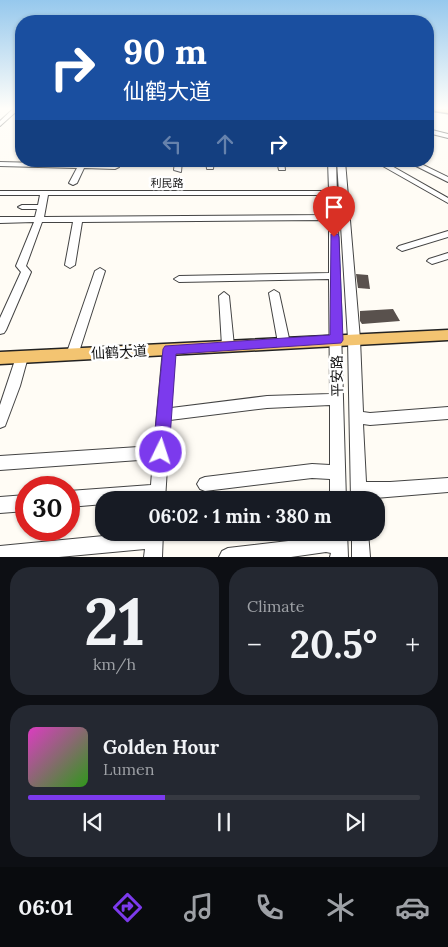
<!DOCTYPE html>
<meta charset="utf-8">
<style>
:root{--surface:#171b24;--page:#242831;--text:#f1f3f6;--muted:#9ea1a6;--line:#363941;--accent:#7c3aed}
body{margin:0;font-family:Lora,"Noto Sans SC",serif;background:var(--page);color:var(--text);height:100vh;display:flex;flex-direction:column;font-size:19px;white-space:nowrap}
*{box-sizing:border-box;margin:0}
p{font-size:16px;color:var(--muted)}
.icon{flex:none;width:28px;height:28px;fill:none;stroke:currentColor;stroke-width:2;stroke-linecap:round;stroke-linejoin:round}
.map{position:relative;height:557px;overflow:hidden}
.sheet{display:flex;flex-direction:column;gap:10px;padding:10px;background:#0d0f14;flex:1}
.sheet>*{flex:none}
.guide{position:absolute;left:15px;top:15px;width:419px;height:152px;border-radius:20px;box-shadow:0 1px 4px #0004;background:#1a4fa0;color:#fff;overflow:hidden}
.speed{position:absolute;left:15px;top:476px;display:flex;gap:10px;font-size:25px;font-weight:700;text-align:center}
.speed>*{display:grid;place-content:center;width:65px;height:65px;border-radius:50%;background:var(--surface);box-shadow:0 1px 4px #0004;line-height:1}
.speed .limit{border:8px solid #d22;background:#fff;color:#111}
.pin{position:absolute;display:grid;place-items:center;width:42px;height:42px;color:#fff;margin:-51px -21px;border-radius:50% 50% 50% 0;rotate:-45deg;box-shadow:0 0 5px #0007}
.pin .icon{rotate:45deg}
.me{position:absolute;width:55px;margin:-28px;rotate:4deg;stroke-linejoin:round;filter:drop-shadow(0 0 4px #0008)}
.turn{display:flex;align-items:center;gap:18px;height:105px;padding:0 25px;font-size:22px}
.turn .icon{width:65px;height:65px;stroke-width:2.5}
.turn b{display:block;font-size:35px;line-height:42px}
.lanes{display:flex;align-items:center;height:48px;padding:0 25px;background:#0003;justify-content:center;gap:25px;direction:ltr}
.lanes .off{opacity:.35}
.big{font-size:38px;font-weight:700;line-height:1.1}
.sheet .tile{flex:1;display:flex;flex-direction:column;justify-content:center;gap:8px;min-width:0;padding:0 18px;border-radius:20px;background:var(--page)}
.sheet .dial{align-items:center;gap:0}
.dial b{font-size:65px;line-height:1}
.song{display:flex;align-items:center;gap:15px}
.cover{width:60px;height:60px;border-radius:8px;background:linear-gradient(135deg,hsl(310 70% 55%),hsl(110 70% 35%))}
.played{height:5px;border-radius:2px;background:linear-gradient(90deg,var(--accent) 35%,var(--line) 35%)}
.keys{display:flex;justify-content:space-around;direction:ltr}
.heat{display:flex;justify-content:space-between;align-items:center;font-size:28px;direction:ltr}
.sheet .tiles{flex:1;display:grid;gap:10px;grid-template-columns:1fr 1fr}
.tile:last-child{grid-column:span 2}
.trip{position:absolute;left:95px;top:491px;width:290px;height:50px;border-radius:20px;background:var(--surface);box-shadow:0 1px 4px #0004;font-weight:700;line-height:50px;text-align:center}
.menu{display:flex;height:80px;justify-content:space-around;align-items:center;background:#090b0e;color:var(--muted)}
.menu .icon{width:35px;height:35px}
.menu .selected{color:var(--accent)}
.menu b{font-size:22px;color:var(--text)}
.map>svg:first-child{display:block}
.lines{fill:none;stroke-linecap:round;stroke-linejoin:round}
.stream-far1{stroke:#45a3c9;stroke-width:1}
.stream{stroke:#45a3c9;stroke-width:2}
.building{fill:#59514d}
.minor-casing{stroke:#444;stroke-width:2}
.major-casing{stroke:#222;stroke-width:3}
.minor{fill:#fff;fill-rule:evenodd}
.major{fill:#f3c471;fill-rule:evenodd}
.route{fill:#7c3aed;stroke:#51269a}
.labels{text-anchor:middle;dominant-baseline:central;stroke-width:5;stroke-linejoin:round;paint-order:stroke}
.far-street-label{font-size:11px;fill:#111;stroke:#fff}
.street-label{font-size:14px;fill:#111;stroke:#fff}
</style>
<div class="map">
<svg width="448" height="557" viewBox="0 0 448 557">
<rect width="100%" height="100%" fill="#fffcf5"/>
<g class="lines">
<path class="stream-far1" d="M336,169V180"/>
<path class="stream" d="M336,179L342,327"/>
</g>
<path class="building" d="M356,274L368,275L370,289L358,288Z
M393,309L400,321L362,324L360,321V311Z"/>
<g class="lines">
<g class="minor-casing">
<path id="minor" d="M13,109H19L0,126V121Z
M428,129L448,134V138L428,133Z
M80,161H87L86,164L115,165L119,167L115,169L84,168L77,183L73,185L69,183L77,168L0,166V162L79,164Z
M175,161H182L181,172L174,170Z
M206,161H214L213,169H207Z
M277,161H284L285,170H279Z
M328,161H336L346,500H330V479L312,478L205,491L200,489L197,484L200,479L205,477L312,464L330,465V405L267,408L170,420L165,500H104V504L69,507V491L151,485L153,459L0,470V456L154,446L163,349L165,346L169,345L173,346L175,349L171,408L267,396L330,394L329,279L179,282L174,279L179,276L329,273V220L82,222L75,265L70,268L65,265L73,222H42L26,266L31,272L6,330L4,333L0,334V318L21,272L16,266L34,222L0,223V217H35L37,209H22L18,207L22,205H38L40,195H0V191H329ZM48,195H329V215L44,217Z
M337,161H345L360,339L363,412L370,413L448,407V419L370,425L363,424L366,482H390L448,478V492L351,500L348,339Z
M374,161H383L448,198V203Z
M406,161H415L448,177V182Z
M448,231V237L402,251L397,248L399,246Z
M448,253V259L432,264L427,261L429,259Z
M100,268L105,271L78,355L76,358L72,360L68,358L66,355L95,271Z
M274,290L279,293L290,343L288,346L284,347L280,346L278,343L269,293Z
M224,292L229,296L234,346L232,349L228,350L224,349L222,346L219,296Z
M22,352L26,354L28,357L20,386L5,426L0,428V405L16,357L18,354Z
M26,495V511L0,513V497Z
M145,532H163L162,557H144L145,549L59,557H0V546Z
M331,532H347L348,557H330L331,553L326,552L291,557H219L222,551L228,548L331,536Z
M352,532H368L370,557H352Z"/>
</g>
<g class="major-casing">
<path id="major" d="M434,109H448V113L435,111Z
M448,330V340L0,364V352Z"/>
</g>
<use href="#minor" class="minor"/>
<use href="#major" class="major"/>
</g>
<linearGradient id="sky" x2="0" y2="1"><stop stop-color="#96c8ed"/><stop offset="0.58" stop-color="#fffefa"/><stop offset="1" stop-color="#fffefa" stop-opacity="0"/></linearGradient>
<rect width="448" height="187" fill="url(#sky)"/>
<path class="route" d="M331,234H338L339,237L343,340L341,343L176,354L169,452L167,457L161,460L155,457L153,452L163,349L165,346L330,335Z"/>
<g class="labels">
<g class="far-street-label">
<text transform="translate(167 183) rotate(1)">利民路</text>
</g>
<g class="street-label">
<text transform="translate(119 352) rotate(-3)">仙鹤大道</text>
<text transform="translate(337 376) rotate(-91)">平安路</text>
</g>
</g>
</svg>
<div class="speed"><div class="limit">30</div></div>
<div class="pin" style="left:334px;top:237px;background:#d93025"><svg class="icon" aria-label="arrive" viewBox="0 0 24 24"><path d="M6 21V4h12l-3 4 3 4H6"/></svg></div>
<svg class="me" style="left:161px;top:452px" viewBox="-20 -20 40 40"><circle r="17" fill="#7c3aed" stroke="#fff" stroke-width="3"/><path d="M0-11L8 9 0 5-8 9z" fill="#fff"/></svg>
<div class="trip">06:02 · 1 min · 380 m</div>
<div class="guide">
<div class="turn"><svg class="icon" aria-label="right" viewBox="0 0 24 24"><path d="M7 20v-9h11M14 6l5 5-5 5"/></svg><div><b>90 m</b>仙鹤大道</div></div>
<div class="lanes"><svg class="icon off" aria-label="left" viewBox="0 0 24 24"><path d="M17 20v-9H6M10 6l-5 5 5 5"/></svg><svg class="icon off" aria-label="ahead" viewBox="0 0 24 24"><path d="M12 20V5M6 11l6-6 6 6"/></svg><svg class="icon" aria-label="right" viewBox="0 0 24 24"><path d="M7 20v-9h11M14 6l5 5-5 5"/></svg></div>
</div>
</div>
<section class="sheet">
<div class="tiles">
<div class="tile dial"><b>21</b><p>km/h</p></div>
<div class="tile"><p>Climate</p>
<div class="heat"><a>−</a><b class="big">20.5°</b><a>+</a></div>
</div>
<div class="tile">
<div class="song"><i class="cover"></i><div><b>Golden Hour</b><p>Lumen</p></div></div>
<div class="played"></div>
<div class="keys"><svg class="icon" aria-label="previous" viewBox="0 0 24 24"><path d="M18 5L8 12l10 7zM5 5v14"/></svg><svg class="icon" aria-label="pause" viewBox="0 0 24 24"><path d="M8 5v14M16 5v14"/></svg><svg class="icon" aria-label="next" viewBox="0 0 24 24"><path d="M6 5l10 7-10 7zM19 5v14"/></svg></div>
</div>
</div>
</section>
<nav class="menu">
<b>06:01</b>
<svg class="icon selected" aria-label="directions" viewBox="0 0 24 24"><path d="M12 3l9 9-9 9-9-9zM9 14v-3h6M13 9l2 2-2 2"/></svg>
<svg class="icon" aria-label="music" viewBox="0 0 24 24"><path d="M9 18V5l10-2v13"/><circle cx="6" cy="18" r="3"/><circle cx="16" cy="16" r="3"/></svg>
<svg class="icon" aria-label="phone" viewBox="0 0 24 24"><path d="M5 4h4l2 5-3 2q2 4 5 5l2-3 5 2v4C11 20 4 13 5 4z"/></svg>
<svg class="icon" aria-label="climate" viewBox="0 0 24 24"><path d="M12 3v18M4 7l16 10M4 17L20 7"/></svg>
<svg class="icon" aria-label="car" viewBox="0 0 24 24"><path d="M5 17H2v-5l4-1 3-4h7l3 4 3 1v5h-3M9 17h6M6 11h13"/><circle cx="7" cy="17" r="2"/><circle cx="17" cy="17" r="2"/></svg>
</nav>
